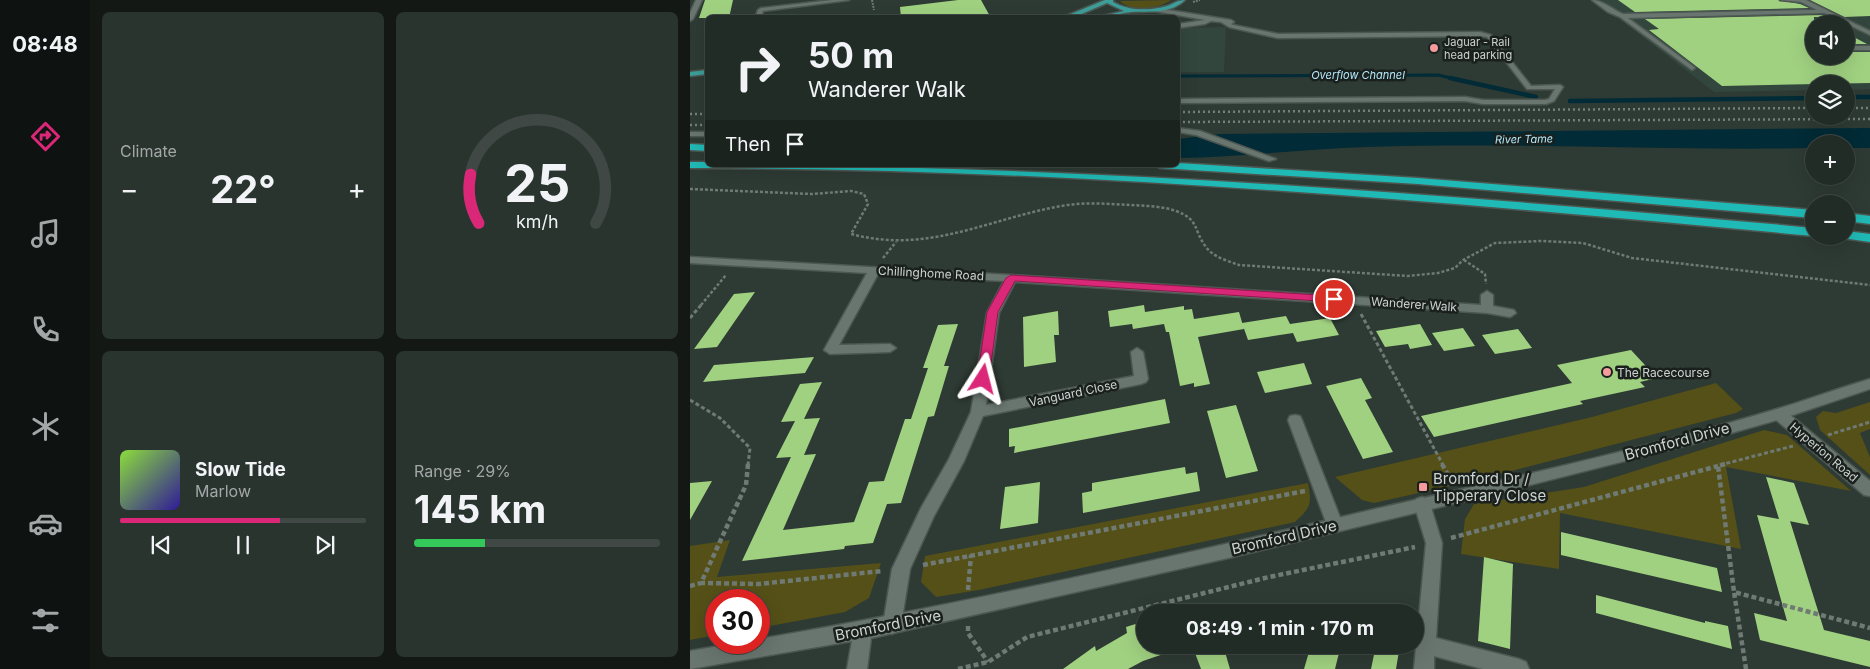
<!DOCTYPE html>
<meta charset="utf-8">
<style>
:root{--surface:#222c27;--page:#2a342f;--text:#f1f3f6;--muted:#a2a7a7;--line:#3f4844;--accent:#db2777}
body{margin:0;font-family:Inter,sans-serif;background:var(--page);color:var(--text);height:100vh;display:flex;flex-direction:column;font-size:19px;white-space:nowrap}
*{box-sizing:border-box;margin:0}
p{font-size:16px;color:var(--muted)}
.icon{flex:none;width:28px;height:28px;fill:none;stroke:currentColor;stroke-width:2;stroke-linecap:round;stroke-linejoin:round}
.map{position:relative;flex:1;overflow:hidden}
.side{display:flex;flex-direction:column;gap:12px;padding:12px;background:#131815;width:600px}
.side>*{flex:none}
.guide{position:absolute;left:15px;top:15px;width:475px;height:152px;border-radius:8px;box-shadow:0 5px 20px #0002,0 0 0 1px var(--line);background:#222c27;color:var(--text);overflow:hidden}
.tools{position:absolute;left:1115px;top:15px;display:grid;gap:10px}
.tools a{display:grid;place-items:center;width:50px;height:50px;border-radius:50%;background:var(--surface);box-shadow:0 5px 20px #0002,0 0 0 1px var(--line);font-size:25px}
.speed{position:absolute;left:15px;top:589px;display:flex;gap:10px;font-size:25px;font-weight:700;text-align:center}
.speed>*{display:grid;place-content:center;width:65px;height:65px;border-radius:50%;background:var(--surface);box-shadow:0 5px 20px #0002,0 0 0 1px var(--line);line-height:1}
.speed .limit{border:8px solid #d22;background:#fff;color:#111}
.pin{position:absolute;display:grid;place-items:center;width:42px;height:42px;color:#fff;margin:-21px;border:2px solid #fff;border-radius:50%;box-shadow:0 1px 5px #0007}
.me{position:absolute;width:55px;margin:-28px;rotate:9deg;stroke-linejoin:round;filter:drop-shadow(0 0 4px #0008)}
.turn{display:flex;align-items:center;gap:18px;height:105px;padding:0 20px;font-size:22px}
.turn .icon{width:65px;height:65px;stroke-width:2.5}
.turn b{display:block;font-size:35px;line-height:42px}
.then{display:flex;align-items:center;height:48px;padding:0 20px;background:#0003;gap:10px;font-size:19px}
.big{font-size:38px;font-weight:700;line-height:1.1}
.side .card{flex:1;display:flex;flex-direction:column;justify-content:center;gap:8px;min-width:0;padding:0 18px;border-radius:8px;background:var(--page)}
.side .dial{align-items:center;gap:0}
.dial svg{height:130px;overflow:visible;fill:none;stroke:var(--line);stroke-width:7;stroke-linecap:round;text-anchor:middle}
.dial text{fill:var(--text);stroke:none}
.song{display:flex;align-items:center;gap:15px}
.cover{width:60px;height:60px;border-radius:8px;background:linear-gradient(135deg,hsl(90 70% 55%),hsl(250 70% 35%))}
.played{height:5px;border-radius:2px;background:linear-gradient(90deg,var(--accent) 65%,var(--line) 65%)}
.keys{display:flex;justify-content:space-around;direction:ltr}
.heat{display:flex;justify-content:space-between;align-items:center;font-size:28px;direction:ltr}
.charge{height:8px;border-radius:4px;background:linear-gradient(90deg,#34c759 29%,var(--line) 0)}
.side .tiles{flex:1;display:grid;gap:12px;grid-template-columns:repeat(2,1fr)}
.trip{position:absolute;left:446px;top:604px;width:288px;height:50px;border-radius:25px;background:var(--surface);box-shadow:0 5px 20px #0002,0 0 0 1px var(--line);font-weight:700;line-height:50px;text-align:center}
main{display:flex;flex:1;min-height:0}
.dock{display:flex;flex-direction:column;width:90px;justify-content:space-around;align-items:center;background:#0e1210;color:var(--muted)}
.dock .icon{width:35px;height:35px}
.dock .active{color:var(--accent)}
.dock b{font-size:22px;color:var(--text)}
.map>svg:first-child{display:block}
.built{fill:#33463d;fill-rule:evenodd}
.green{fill:#545017}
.water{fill:#012b36}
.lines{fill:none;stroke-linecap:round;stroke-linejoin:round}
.stream-far1{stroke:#012b36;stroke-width:3}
.stream{stroke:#012b36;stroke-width:4.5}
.building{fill:#a0d180}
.service-casing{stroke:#4d5752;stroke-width:3}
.minor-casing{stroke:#4d5752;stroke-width:3}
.tertiary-casing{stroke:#4d5752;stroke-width:3}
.primary-casing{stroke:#4d5752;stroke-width:3}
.motorway-casing{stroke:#4d5752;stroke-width:3}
.path-far3{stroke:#707a74;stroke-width:2;stroke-dasharray:2 1;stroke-linecap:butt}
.path-far2{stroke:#707a74;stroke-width:2.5;stroke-dasharray:3 2;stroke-linecap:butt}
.path-far1{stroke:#707a74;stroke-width:3;stroke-dasharray:4 2.5;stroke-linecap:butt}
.path{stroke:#707a74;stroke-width:4.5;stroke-dasharray:5 3;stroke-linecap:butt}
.service{fill:#69766f;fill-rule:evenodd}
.minor{fill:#69766f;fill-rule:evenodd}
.tertiary{fill:#69766f;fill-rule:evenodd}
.primary{fill:#3d9f9a;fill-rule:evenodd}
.motorway{fill:#20bab6;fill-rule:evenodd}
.rail{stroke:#76807b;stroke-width:2.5;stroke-dasharray:2 3;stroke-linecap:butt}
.route{fill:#db2777;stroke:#8e194d}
.poi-dot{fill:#f59b9e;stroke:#1a201d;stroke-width:2}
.labels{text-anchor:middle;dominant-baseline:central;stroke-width:5;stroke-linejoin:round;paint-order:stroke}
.far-poi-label{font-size:11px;fill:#cdd4d0;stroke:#1a201d;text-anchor:start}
.far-water-label{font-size:11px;font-style:italic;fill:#b3e8fb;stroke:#1a201d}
.street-label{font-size:12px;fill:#cdd4d0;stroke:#1a201d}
.poi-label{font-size:12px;fill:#cdd4d0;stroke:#1a201d;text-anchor:start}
.near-street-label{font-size:15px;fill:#cdd4d0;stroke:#1a201d}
.near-poi-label{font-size:15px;fill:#cdd4d0;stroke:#1a201d;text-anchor:start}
</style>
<main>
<nav class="dock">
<b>08:48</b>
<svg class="icon active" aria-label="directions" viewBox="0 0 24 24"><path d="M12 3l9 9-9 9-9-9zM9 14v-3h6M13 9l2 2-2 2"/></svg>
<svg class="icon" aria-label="music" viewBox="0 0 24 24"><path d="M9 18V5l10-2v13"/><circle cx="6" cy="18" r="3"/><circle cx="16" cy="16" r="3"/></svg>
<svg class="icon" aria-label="phone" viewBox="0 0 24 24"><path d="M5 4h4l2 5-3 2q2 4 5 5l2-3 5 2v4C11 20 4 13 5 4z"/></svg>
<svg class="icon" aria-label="climate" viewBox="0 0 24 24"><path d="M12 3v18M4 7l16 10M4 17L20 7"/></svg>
<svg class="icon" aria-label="car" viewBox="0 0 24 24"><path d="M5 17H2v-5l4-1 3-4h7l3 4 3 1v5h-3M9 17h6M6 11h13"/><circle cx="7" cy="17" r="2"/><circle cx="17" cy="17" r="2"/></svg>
<svg class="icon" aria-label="filters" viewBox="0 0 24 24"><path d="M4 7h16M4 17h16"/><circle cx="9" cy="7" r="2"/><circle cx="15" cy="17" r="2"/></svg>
</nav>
<section class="side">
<div class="tiles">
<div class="card"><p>Climate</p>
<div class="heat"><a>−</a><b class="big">22°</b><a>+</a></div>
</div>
<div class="card dial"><svg viewBox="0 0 100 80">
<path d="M14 69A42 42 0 1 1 86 69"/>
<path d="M14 69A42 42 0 0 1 9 39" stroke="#db2777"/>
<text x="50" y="56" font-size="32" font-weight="700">25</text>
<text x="50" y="72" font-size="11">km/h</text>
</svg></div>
<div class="card">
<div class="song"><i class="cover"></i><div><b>Slow Tide</b><p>Marlow</p></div></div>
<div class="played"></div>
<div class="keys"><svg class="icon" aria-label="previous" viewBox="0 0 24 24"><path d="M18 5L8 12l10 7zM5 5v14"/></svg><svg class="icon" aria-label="pause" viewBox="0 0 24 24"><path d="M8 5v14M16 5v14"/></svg><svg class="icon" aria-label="next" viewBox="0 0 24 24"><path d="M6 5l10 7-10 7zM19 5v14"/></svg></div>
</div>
<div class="card"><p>Range · 29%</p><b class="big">145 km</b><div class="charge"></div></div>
</div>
</section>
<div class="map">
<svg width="1180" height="669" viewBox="0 0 1180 669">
<rect width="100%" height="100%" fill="#2e3a34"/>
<path class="built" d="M905,0H1180V89L1156,90V84H1124V90L1024,92ZM1124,24H1156V56H1124Z
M536,27L534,72H488V28Z"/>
<path class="green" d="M481,0C470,9 440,12 430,1Z
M1026,383L1053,409L1046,413L787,480L684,503L672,500L645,477L902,417Z
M1180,402V429L1170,433L1180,457V475L1130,430L1126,417L1133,411L1146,413Z
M1074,430L1097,435L1161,491L1036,467L1051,549L870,513L869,569L771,554L775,519L784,504L894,487Z
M618,483C622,505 621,507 605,522L289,590L246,597L231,582L235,556Z
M40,540L27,577L191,563L179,598L155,612L69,628V600H26V635L0,640V546Z"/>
<path class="water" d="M1180,128V148H1156V144H1124V148C975,151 826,142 677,147C613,149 551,157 488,158V139L530,134Z"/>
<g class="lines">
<path class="stream-far1" d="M488,76L748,75L765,79"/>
<path class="stream" d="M760,78L846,97
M1156,97H1180
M880,101L1124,98"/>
</g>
<path class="building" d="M15,0H43L39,18H9Z
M268,0H291L301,18H211L210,7Z
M928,0H1088L1110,4L1119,8L945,12Z
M1120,0H1180V16L1154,17Z
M1134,15L1138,17H1124V60L1156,59V52H1180V83L1032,86L959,30L969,29L955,19Z
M1156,33L1177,44H1156Z
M65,292L27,347L4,349L44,294Z
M454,305L455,312L494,306V310L502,309L504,319L549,312L554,329L508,337L520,384L504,387V383L490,386L479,332H476L474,324L443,329L442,324L420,327L418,311Z
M368,311L369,335H364L366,362L334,367L333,317Z
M596,316L600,324L640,318L649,335L607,342L603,333L558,340L552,323Z
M268,324L254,366H259L244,416L238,417L211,503L197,504L183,543L155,546L154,549L52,561L101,457L86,458L105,421L91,422L110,384L132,382L114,419L130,418L114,455L126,454L93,530L164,522L179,482L194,481L215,419H221L238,368H233L248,325Z
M730,324L742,345L720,349L718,344L695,347L686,331Z
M773,328L785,346L754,351L742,333Z
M828,329L842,348L805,354L792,335Z
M941,350L967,378L950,382L955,387L890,401L893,404L744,437L731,416L882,383L867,365Z
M124,357L115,373L13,382L24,365Z
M614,363L622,384L575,393L567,372Z
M671,378L682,398L675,400L703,452L673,459L636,386Z
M475,399L480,423L324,453L325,446L319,447V429Z
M546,405L568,471L536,478L517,411Z
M495,467L496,474L507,472L510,491L393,513L392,493L402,491V483Z
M1076,477L1104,483L1119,525L1089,519Z
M22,481L0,520V483Z
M350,482L348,523L310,529L315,487Z
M1067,515L1100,521L1134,630L1180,641V667L1070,640L1064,613L1097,621Z
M871,532L1027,568L1032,592L871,555Z
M794,557L823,564L820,649L788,641Z
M906,595L1015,623V621L1038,626L1042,649L906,613Z
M455,621V645H491V648L453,661L438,669H373L405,646L406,651L437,633L436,627Z
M502,645H533L540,669H511Z
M621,645H651L645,669H614Z
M686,645H710L706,669H681Z"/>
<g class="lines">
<g class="service-casing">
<path id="service" d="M6,0H12L3,19L0,21V13Z
M143,0H159L73,11L71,18H65L68,10L71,8Z
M902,0C913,0 923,10 933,14L1127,10L1111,2L1090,0H1116L1180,31V35L1134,13L938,18L1004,67L1005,68L1002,70L930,17L918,12Z
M466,8L541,20L544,22L541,24L543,25L588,34L790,32L801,35L841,86L870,85L873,87L864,101L856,104H793L775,101L488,103V99L775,97L793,100H855L859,99L865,89H837L797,37L790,36L588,38L539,27L531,22L521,21L515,24L488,28V24L515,20L464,11Z
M1156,46H1180V50H1156Z
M488,128L510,131L586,159L579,161L506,135L488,132Z
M0,132H18V136H0Z"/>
</g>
<g class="minor-casing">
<path id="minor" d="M0,257L321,275L791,305V295L797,291L803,295V306L824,310L826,313L820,317L797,313L325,282L309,313L296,405L444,376L441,352L447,348L453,352L458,379L456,382L451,384L293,416L274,461L244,516L220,569L211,625L208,631L202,634L196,631L193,625L202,569L231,508L259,459L281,412L297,313L314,281L188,274L149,345L200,344L206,348L200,352L140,354L134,350L177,273L0,263Z
M1089,409L1094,410L1180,481V496L1174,495L1084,418L1082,414L1084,410Z
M605,415L610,416L612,420L653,525L651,530L645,532L639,530L637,525L598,420L600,416Z
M732,497L738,499L740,504L752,543L746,638L829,659L836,662L839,669H793L744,656V669H724L736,543L724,504L726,499Z"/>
</g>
<g class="tertiary-casing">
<path id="tertiary" d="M1180,379V389L1094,418L1006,443L808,493L534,559L181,638L177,669H157L162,641L0,669V651L51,642H69V639C274,604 478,558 681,510C816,479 954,449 1087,409C1118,400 1149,388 1180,379Z"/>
</g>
<g class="primary-casing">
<path id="primary" d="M415,0H423V2C438,11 460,11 477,6C483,4 488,0 495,0C480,14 461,11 442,12C431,13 417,18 404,18L434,11L417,3L382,18H371Z
M18,70V74L0,76V72Z"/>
</g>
<g class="motorway-casing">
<path id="motorway" d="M0,144L18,145V151L0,150Z
M0,162H18V165C387,165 756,194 1124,228V236C751,201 375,168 0,168Z
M488,163L728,178L1124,210V218L728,184L470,168L465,165H488Z
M1156,213L1180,216V224L1156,221Z
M1156,231L1180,234V242L1152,238L1156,236Z"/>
</g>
<path class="path-far3" d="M182,0L184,10
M503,2L510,0"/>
<path class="path-far2" d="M0,189L122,194L161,191L174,194L178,204L161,234C240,255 301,217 377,205C398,202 420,204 441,205C456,206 472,206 486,211C510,220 503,230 516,247C523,257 538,261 549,265L718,276L748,273L765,268L773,260L805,243L851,241L893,243L942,258L1180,285
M193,258L206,242
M774,260L795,274L796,284
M11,305L36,275"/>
<path class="path-far1" d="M671,314L753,465
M0,318L12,304
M0,400L30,418L60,448L58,465
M1138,435L1180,422
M1030,465L1103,446"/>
<path class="path" d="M58,464L56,485L11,583L69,584L192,571
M752,464L762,482
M1035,464L1028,466L1044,592
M761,538L1028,466
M233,565L615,491
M0,586L11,583
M278,590L281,555
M278,626V633L298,662
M268,669L298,662L337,637L579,577L725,547
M1056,669L1044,592L1180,628"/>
<use href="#service" class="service"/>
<use href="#minor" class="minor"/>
<use href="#tertiary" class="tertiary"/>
<use href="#primary" class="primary"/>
<use href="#motorway" class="motorway"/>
<path class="rail" d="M1156,108H1180
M488,112L1124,108
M0,114H18
M488,122L1180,119
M0,125H18"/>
</g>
<path class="route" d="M321,275L644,296L649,299L644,302L325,281L308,312L299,379L293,383L287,379L297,312L316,278Z"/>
<g class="poi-dot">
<circle cx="744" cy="48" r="5"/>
<circle cx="917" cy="372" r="5"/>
<rect x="728" y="482" width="10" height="10" rx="2.5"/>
</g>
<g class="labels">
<g class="far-poi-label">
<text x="754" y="42">Jaguar - Rail<tspan x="754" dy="13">head parking</tspan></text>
</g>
<g class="far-water-label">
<text x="668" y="75">Overflow Channel</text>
<text transform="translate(834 139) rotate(-1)">River Tame</text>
</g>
<g class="street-label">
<text transform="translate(241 273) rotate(3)">Chillinghome Road</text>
<text transform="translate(724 304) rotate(4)">Wanderer Walk</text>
<text transform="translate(383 393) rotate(-12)">Vanguard Close</text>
<text transform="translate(1134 452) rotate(40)">Hyperion Road</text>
</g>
<g class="poi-label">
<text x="927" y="372">The Racecourse</text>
</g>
<g class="near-street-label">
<text transform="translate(987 441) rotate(-15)">Bromford Drive</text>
<text transform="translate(594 537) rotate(-13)">Bromford Drive</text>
<text transform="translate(198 625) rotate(-11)">Bromford Drive</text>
</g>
<g class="near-poi-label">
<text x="743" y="478">Bromford Dr /<tspan x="743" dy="17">Tipperary Close</tspan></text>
</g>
</g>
</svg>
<div class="tools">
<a><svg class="icon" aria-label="sound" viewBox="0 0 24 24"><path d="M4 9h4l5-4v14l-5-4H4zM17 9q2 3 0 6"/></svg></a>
<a><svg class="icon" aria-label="layers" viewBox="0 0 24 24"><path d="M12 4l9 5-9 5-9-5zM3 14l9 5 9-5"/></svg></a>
<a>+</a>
<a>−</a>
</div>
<div class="speed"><div class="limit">30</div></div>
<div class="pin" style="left:644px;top:299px;background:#d93025"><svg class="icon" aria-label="arrive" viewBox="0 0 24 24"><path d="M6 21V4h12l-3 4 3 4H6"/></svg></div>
<svg class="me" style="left:293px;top:379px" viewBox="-20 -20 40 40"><path d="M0-17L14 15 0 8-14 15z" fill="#db2777" stroke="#fff" stroke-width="4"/></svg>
<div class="trip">08:49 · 1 min · 170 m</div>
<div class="guide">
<div class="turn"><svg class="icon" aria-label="right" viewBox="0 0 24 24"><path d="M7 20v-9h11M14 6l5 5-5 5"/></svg><div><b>50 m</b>Wanderer Walk</div></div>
<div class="then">Then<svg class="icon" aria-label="arrive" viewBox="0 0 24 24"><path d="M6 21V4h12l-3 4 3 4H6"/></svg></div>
</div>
</div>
</main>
